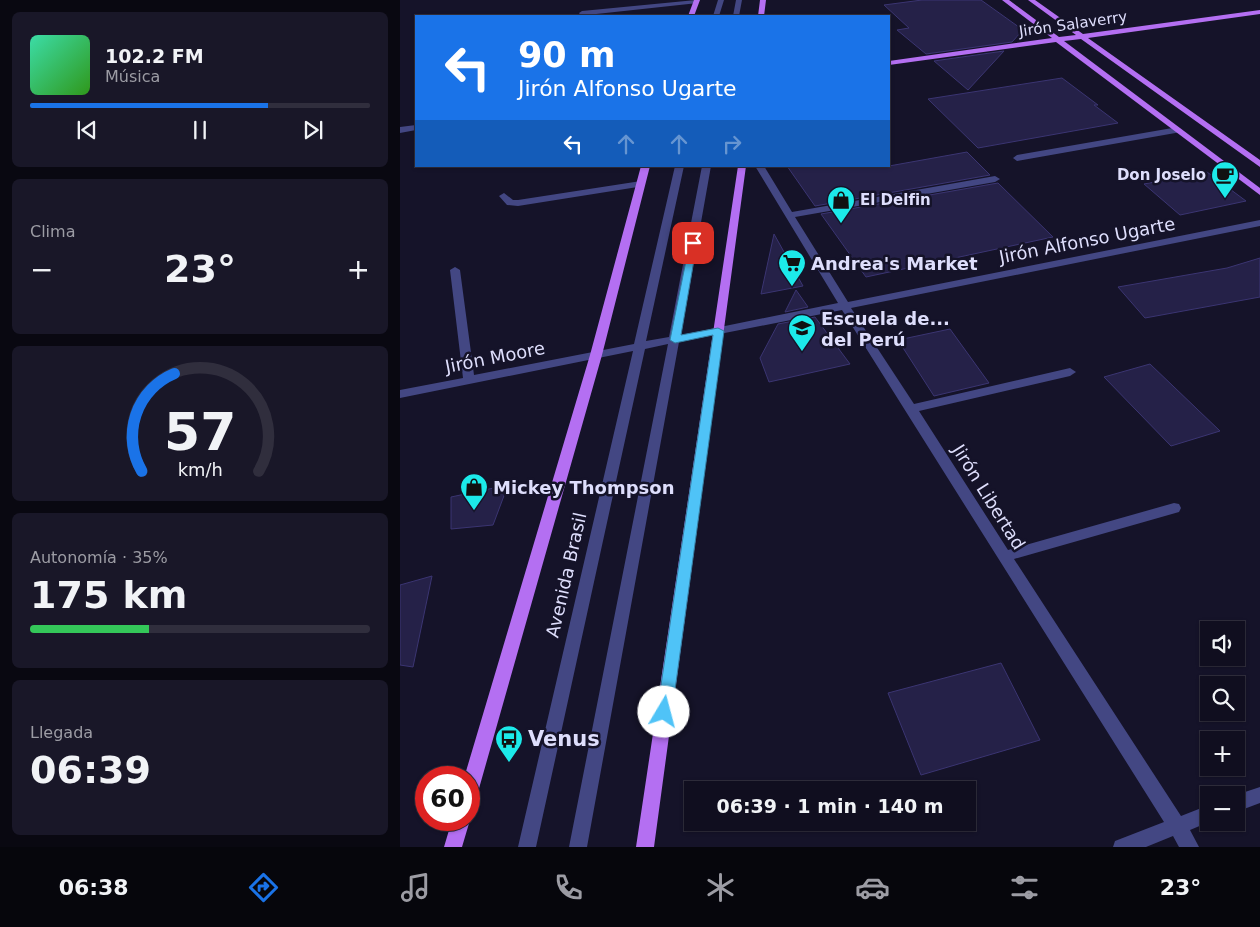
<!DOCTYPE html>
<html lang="es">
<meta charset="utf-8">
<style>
:root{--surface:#100e1f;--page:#191728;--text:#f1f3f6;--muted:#9c9ca4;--line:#302e3d;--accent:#1a73e8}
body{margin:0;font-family:"DejaVu Sans",sans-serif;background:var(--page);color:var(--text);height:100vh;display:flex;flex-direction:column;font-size:19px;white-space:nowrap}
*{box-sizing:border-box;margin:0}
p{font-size:16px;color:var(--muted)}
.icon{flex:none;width:28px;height:28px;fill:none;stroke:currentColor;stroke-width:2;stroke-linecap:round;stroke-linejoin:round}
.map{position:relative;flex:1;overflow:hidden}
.sheet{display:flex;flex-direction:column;gap:12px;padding:12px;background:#090811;width:400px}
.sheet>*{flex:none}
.guide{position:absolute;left:15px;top:15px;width:475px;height:152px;border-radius:0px;box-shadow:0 1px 4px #0004,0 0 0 1px var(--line);background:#1a73e8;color:#fff;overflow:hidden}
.buttons{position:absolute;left:800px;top:621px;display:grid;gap:10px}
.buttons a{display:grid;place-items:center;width:45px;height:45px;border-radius:0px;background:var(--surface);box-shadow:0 1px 4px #0004,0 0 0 1px var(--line);font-size:25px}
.speed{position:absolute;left:15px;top:766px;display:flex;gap:10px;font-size:25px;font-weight:700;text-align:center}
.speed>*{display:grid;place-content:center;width:65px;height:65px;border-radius:50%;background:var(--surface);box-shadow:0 1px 4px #0004,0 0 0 1px var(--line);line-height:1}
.speed .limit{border:8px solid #d22;background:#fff;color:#111}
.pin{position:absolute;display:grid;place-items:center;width:42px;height:42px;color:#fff;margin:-21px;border-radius:10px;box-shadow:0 2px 8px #0006}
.me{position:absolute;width:55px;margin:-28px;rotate:8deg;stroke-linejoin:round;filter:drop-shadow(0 0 4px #0008)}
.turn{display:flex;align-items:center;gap:18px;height:105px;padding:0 20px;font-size:22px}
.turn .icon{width:65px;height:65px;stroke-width:2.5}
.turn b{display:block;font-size:35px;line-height:42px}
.lanes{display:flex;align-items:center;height:48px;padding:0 20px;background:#0003;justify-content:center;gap:25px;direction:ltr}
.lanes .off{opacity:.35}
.big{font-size:38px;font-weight:600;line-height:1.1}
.sheet .card{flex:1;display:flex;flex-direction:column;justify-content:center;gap:8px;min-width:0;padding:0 18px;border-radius:8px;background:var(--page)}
.sheet .dial{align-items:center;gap:0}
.dial svg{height:130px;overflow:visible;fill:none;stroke:var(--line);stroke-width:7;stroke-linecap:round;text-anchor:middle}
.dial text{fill:var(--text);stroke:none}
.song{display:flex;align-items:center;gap:15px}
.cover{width:60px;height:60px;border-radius:8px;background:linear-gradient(135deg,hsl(160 70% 55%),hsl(110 70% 35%))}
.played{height:5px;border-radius:2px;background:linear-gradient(90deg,var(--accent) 70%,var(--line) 70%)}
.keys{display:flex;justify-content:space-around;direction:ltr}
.heat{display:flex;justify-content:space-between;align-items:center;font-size:28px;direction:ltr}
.charge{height:8px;border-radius:4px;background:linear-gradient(90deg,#34c759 35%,var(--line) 0)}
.trip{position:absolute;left:284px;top:781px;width:292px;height:50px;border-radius:0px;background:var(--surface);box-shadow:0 1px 4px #0004,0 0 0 1px var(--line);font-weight:600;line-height:50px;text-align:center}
.tab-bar{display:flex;height:80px;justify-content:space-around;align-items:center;background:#06060c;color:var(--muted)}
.tab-bar .icon{width:35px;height:35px}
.tab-bar .current{color:var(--accent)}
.tab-bar b{font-size:22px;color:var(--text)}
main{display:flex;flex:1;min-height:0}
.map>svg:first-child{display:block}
.building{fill:#252148;stroke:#3b3572}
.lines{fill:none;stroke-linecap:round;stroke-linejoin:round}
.minor{fill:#434783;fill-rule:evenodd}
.major{fill:#b46ff2;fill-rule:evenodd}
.route{fill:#4fc3f7;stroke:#337fa1}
.labels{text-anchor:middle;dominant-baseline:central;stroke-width:5;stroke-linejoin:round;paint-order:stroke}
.far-street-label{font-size:15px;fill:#dedefc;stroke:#151329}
.far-poi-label{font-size:15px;font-weight:bold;fill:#dedefc;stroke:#151329;text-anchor:end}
.street-label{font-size:18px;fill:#dedefc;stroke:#151329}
.poi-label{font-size:18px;font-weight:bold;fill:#dedefc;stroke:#151329;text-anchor:start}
.near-poi-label{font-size:21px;font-weight:bold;fill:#dedefc;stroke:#151329;text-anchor:start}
</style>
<main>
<section class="sheet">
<div class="card">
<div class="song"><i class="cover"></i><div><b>102.2 FM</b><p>Música</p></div></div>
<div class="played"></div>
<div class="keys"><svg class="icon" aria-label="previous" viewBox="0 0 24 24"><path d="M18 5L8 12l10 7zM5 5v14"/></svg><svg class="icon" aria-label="pause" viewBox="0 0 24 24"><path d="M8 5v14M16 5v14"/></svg><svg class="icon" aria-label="next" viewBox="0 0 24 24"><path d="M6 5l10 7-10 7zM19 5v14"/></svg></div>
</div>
<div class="card"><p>Clima</p>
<div class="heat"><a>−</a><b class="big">23°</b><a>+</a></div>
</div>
<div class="card dial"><svg viewBox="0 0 100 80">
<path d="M14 69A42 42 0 1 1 86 69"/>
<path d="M14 69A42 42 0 0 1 34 9" stroke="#1a73e8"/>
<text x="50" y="56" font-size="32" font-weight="700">57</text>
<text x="50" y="72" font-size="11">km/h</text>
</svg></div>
<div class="card"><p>Autonomía · 35%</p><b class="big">175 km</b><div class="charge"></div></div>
<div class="card"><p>Llegada</p><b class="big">06:39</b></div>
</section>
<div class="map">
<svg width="860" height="847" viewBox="0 0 860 847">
<rect width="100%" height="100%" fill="#151329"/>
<path class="building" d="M522,0H581L623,30L612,42L526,54L497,30L509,28L484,5Z
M604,51L568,90L534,61Z
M662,78L698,105H694L718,123L578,148L528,99Z
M567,152L590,175L415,206L387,166H489Z
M807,172L846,201L780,215L744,184Z
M598,183L653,237L466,277L421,214Z
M374,234L403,286L361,294Z
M860,258V297L745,318L718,287L827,268Z
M396,290L408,307L385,312Z
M415,317L450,364L369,382L360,358L378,324Z
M550,329L589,383L534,396L498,340Z
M750,364L820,431L771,446L704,377Z
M108,485L93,525L51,529V497Z
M32,576L13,667L0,665V585Z
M601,663L640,740L521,775L488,693Z"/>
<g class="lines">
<path class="minor" d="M296,0L298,1V3L187,15L188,16H181L179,13L182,11Z
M318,0H324L319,16H313Z
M336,0H342L339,16H333Z
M16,125V130L0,133V127Z
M778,127L782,130L781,132L617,161L613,158L617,155Z
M275,166H284L246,341L269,337L302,166H311L281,335L438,303L355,166H364L392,212L595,176L600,179L595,182L395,217L448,302L860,220V226L451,308L514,404L670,368L676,372L670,376L519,411L608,550L774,503L779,504L781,508L779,512L614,559L781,816L809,805V822L790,830L799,847H779L773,836L746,847H713L715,841L764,822L442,310L279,342L187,847H169L268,344L245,349L136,847H118L233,351L0,398V390L63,378L50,270L55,267L60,270L74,375L234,344Z
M241,181L244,182V186L118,206L107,205L99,196L104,193L113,200H118Z
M860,787V803L836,812V795Z"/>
<path class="major" d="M294,0H300L294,16H288Z
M360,0H366L364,16H358Z
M602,0H609L659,37L676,35L628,0H635L683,34L860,10V14L688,38L860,160V167L681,39L664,41L860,188V195L656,42L489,65V61L652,38Z
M241,166H250L202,355L78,792L75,798L69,800V778H64L190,355Z
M338,166H346L254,847H236Z
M69,817L70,820L62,847H44L52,820H69Z"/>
</g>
<path class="route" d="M290,241H296L297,243L281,335L318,328L324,331L272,712L269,717L264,719L259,717L257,712L313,335L275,343L270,340Z"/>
<defs>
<g id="cafe-pin" transform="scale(1.4375)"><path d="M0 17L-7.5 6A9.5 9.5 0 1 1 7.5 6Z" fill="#1ceaea" stroke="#151329"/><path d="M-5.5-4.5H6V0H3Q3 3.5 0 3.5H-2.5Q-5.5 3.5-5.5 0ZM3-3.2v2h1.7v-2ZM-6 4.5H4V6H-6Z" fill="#111"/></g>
<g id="shop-pin" transform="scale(1.4375)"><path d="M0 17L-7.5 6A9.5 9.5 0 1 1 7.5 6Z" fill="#1ceaea" stroke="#151329"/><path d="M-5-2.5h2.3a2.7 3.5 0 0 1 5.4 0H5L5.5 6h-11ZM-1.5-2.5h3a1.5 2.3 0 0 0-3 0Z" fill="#111"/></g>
<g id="supermarket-pin" transform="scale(1.4375)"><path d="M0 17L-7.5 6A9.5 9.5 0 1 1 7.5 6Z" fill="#1ceaea" stroke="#151329"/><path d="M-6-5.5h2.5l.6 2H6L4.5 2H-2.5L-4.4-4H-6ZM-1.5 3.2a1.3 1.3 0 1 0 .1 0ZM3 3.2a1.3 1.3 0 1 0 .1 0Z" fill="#111"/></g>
<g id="school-pin" transform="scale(1.4375)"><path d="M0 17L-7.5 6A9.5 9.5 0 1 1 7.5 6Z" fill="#1ceaea" stroke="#151329"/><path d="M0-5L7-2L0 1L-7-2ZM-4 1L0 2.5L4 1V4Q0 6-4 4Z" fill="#111"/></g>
<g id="bus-pin" transform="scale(1.4375)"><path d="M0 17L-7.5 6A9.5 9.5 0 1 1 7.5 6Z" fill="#1ceaea" stroke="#151329"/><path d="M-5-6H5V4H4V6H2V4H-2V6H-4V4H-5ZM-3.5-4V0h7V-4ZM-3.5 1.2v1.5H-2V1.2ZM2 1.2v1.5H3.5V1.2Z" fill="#111"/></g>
</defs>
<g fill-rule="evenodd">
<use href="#cafe-pin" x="825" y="175"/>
<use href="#shop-pin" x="441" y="200"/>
<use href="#supermarket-pin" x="392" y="263"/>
<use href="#school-pin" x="402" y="328"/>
<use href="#shop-pin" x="74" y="487"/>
<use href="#bus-pin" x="109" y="739"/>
</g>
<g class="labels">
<g class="far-street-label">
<text transform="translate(673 24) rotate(-8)">Jirón Salaverry</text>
</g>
<g class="far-poi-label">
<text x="806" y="175">Don Joselo</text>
<text x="460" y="200" text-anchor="start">El Delfin</text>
</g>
<g class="street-label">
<text transform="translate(687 240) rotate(-11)">Jirón Alfonso Ugarte</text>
<text transform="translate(95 357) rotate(-11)">Jirón Moore</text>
<text transform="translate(589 497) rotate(58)">Jirón Libertad</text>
<text transform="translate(166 575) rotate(-77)">Avenida Brasil</text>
</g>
<g class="poi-label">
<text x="411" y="263">Andrea's Market</text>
<text x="421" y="318">Escuela de...<tspan x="421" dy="21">del Perú</tspan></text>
<text x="93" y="487">Mickey Thompson</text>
</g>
<g class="near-poi-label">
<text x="128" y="739">Venus</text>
</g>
</g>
</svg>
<div class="buttons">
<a><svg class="icon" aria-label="sound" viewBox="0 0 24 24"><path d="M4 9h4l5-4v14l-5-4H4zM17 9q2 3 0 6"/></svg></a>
<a><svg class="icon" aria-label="search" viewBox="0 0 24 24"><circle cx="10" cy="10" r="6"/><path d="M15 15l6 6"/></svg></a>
<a>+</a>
<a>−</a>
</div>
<div class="speed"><div class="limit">60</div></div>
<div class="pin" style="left:293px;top:243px;background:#d93025"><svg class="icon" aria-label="arrive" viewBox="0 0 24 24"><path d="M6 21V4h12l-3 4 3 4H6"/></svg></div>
<svg class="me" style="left:264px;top:712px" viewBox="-20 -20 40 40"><circle r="19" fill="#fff"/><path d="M0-13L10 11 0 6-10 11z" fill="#4fc3f7"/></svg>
<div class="trip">06:39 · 1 min · 140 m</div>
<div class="guide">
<div class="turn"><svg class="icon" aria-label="left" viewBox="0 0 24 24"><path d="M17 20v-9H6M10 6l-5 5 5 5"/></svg><div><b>90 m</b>Jirón Alfonso Ugarte</div></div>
<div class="lanes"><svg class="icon" aria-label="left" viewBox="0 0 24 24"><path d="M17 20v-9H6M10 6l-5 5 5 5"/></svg><svg class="icon off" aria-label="ahead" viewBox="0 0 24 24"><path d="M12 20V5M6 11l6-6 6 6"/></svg><svg class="icon off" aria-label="ahead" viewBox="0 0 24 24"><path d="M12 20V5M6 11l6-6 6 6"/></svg><svg class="icon off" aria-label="right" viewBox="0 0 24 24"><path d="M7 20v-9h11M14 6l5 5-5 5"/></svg></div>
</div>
</div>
</main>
<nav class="tab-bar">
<b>06:38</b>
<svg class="icon current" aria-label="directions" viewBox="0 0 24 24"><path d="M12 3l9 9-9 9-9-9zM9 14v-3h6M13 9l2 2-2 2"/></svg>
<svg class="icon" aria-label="music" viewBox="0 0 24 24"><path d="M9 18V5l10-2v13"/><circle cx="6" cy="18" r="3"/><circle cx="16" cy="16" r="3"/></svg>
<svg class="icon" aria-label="phone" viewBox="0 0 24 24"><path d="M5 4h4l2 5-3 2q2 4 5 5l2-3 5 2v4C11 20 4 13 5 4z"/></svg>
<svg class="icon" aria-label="climate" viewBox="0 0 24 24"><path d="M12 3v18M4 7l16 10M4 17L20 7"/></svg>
<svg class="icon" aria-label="car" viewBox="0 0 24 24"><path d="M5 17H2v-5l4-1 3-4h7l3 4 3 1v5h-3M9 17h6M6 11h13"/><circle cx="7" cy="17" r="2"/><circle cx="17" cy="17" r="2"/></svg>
<svg class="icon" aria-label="filters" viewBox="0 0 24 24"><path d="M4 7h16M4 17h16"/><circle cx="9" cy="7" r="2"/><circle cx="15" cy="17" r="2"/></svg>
<b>23°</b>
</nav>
